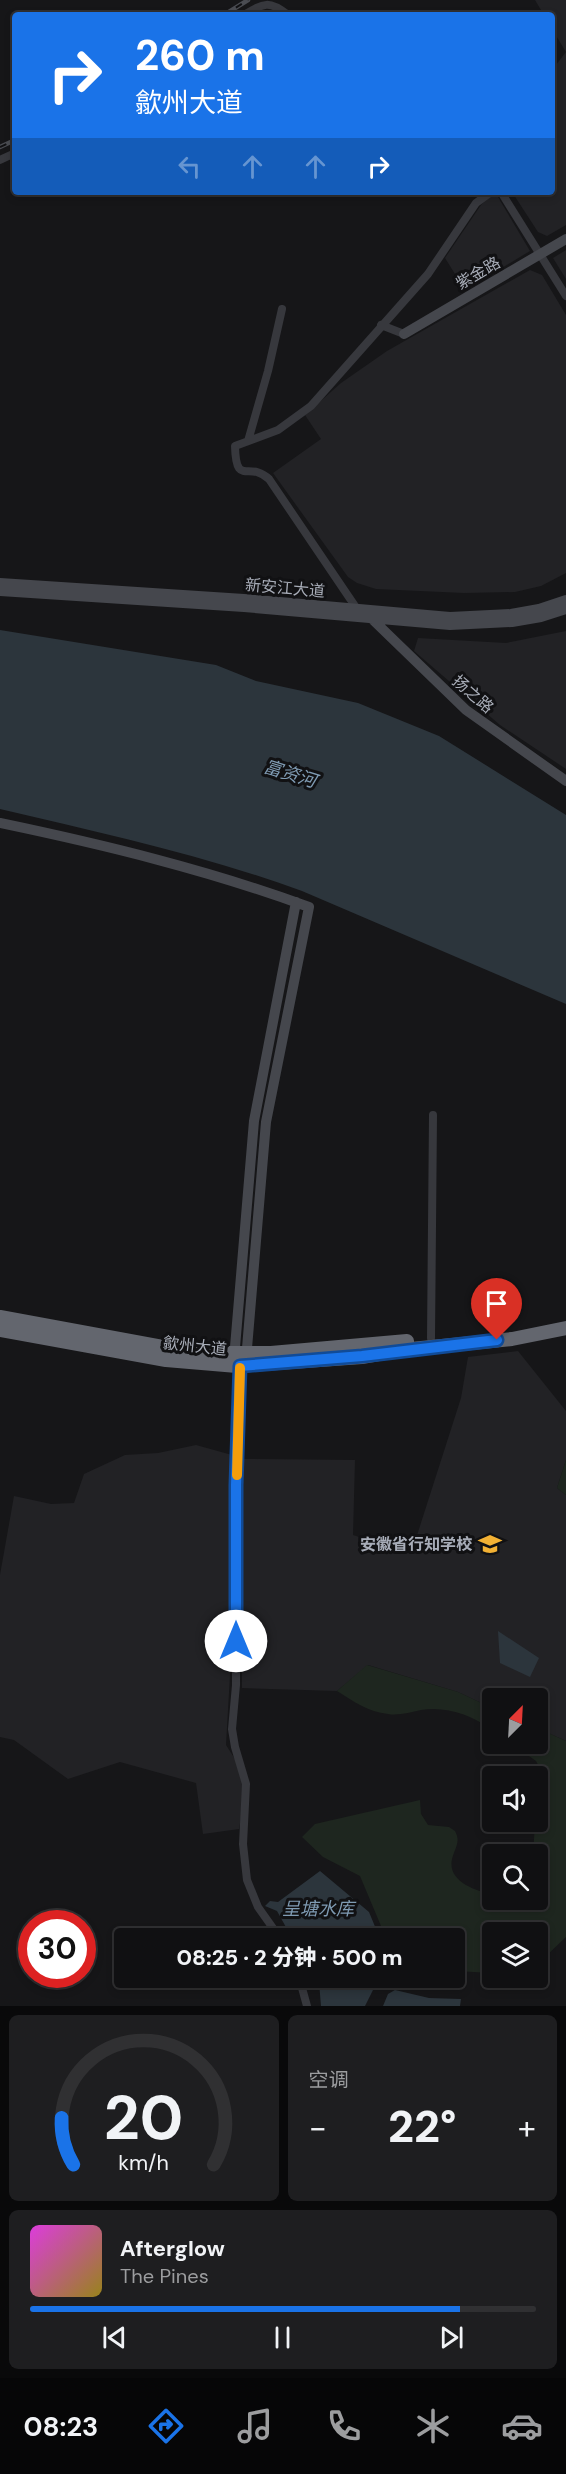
<!DOCTYPE html>
<html lang="zh">
<meta charset="utf-8">
<style>
:root{--surface:#101012;--page:#1e1e20;--text:#f1f3f6;--muted:#9c9d9f;--line:#303032;--accent:#1a73e8}
body{margin:0;font-family:"DM Sans","Noto Sans SC",sans-serif;background:var(--page);color:var(--text);height:100vh;display:flex;flex-direction:column;font-size:22px;white-space:nowrap}
*{box-sizing:border-box;margin:0}
p{font-size:20px;color:var(--muted)}
.icon{flex:none;width:33px;height:33px;fill:none;stroke:currentColor;stroke-width:2;stroke-linecap:round;stroke-linejoin:round}
.map{position:relative;height:2006px;overflow:hidden}
.sheet{display:flex;flex-direction:column;gap:9px;padding:9px;background:#09090a;flex:1}
.sheet>*{flex:none}
.hud{position:absolute;left:12px;top:12px;width:543px;height:183px;border-radius:6px;box-shadow:0 3px 9px #0003,0 0 0 2px var(--line);background:#1a73e8;color:#fff;overflow:hidden}
.needle{width:39px;rotate:24deg}
.tools{position:absolute;left:482px;top:1688px;display:grid;gap:12px}
.tools a{display:grid;place-items:center;width:66px;height:66px;border-radius:6px;background:var(--surface);box-shadow:0 3px 9px #0003,0 0 0 2px var(--line);font-size:30px}
.speed{position:absolute;left:18px;top:1910px;display:flex;gap:12px;font-size:30px;font-weight:700;text-align:center}
.speed>*{display:grid;place-content:center;width:78px;height:78px;border-radius:50%;background:var(--surface);box-shadow:0 3px 9px #0003,0 0 0 2px var(--line);line-height:1}
.speed .limit{border:9px solid #d22;background:#fff;color:#111}
.pin{position:absolute;display:grid;place-items:center;width:51px;height:51px;color:#fff;margin:-62px -26px;border-radius:50% 50% 50% 0;rotate:-45deg;box-shadow:0 0 6px #0007}
.pin .icon{rotate:45deg}
.me{position:absolute;width:66px;margin:-33px;rotate:0deg;stroke-linejoin:round;filter:drop-shadow(0 0 4px #0008)}
.turn{display:flex;align-items:center;gap:21px;height:126px;padding:0 24px;font-size:27px}
.turn .icon{width:78px;height:78px;stroke-width:2.5}
.turn b{display:block;font-size:42px;line-height:51px}
.lanes{display:flex;align-items:center;height:57px;padding:0 24px;background:#0003;justify-content:center;gap:30px;direction:ltr}
.lanes .off{opacity:.35}
.big{font-size:45px;font-weight:800;line-height:1.1}
.sheet .tile{flex:1;display:flex;flex-direction:column;justify-content:center;gap:9px;min-width:0;padding:0 21px;border-radius:9px;background:var(--page)}
.sheet .dial{align-items:center;gap:0}
.dial svg{height:156px;overflow:visible;fill:none;stroke:var(--line);stroke-width:7;stroke-linecap:round;text-anchor:middle}
.dial text{fill:var(--text);stroke:none}
.song{display:flex;align-items:center;gap:18px}
.cover{width:72px;height:72px;border-radius:9px;background:linear-gradient(135deg,hsl(300 70% 55%),hsl(50 70% 35%))}
.played{height:6px;border-radius:3px;background:linear-gradient(90deg,var(--accent) 85%,var(--line) 85%)}
.keys{display:flex;justify-content:space-around;direction:ltr}
.heat{display:flex;justify-content:space-between;align-items:center;font-size:33px;direction:ltr}
.sheet .tiles{flex:1;display:grid;gap:9px;grid-template-columns:1fr 1fr}
.tile:last-child{grid-column:span 2}
.trip{position:absolute;left:114px;top:1928px;width:351px;height:60px;border-radius:6px;background:var(--surface);box-shadow:0 3px 9px #0003,0 0 0 2px var(--line);font-weight:800;line-height:60px;text-align:center}
.tab-bar{display:flex;height:96px;justify-content:space-around;align-items:center;background:#060607;color:var(--muted)}
.tab-bar .icon{width:42px;height:42px}
.tab-bar .current{color:var(--accent)}
.tab-bar b{font-size:27px;color:var(--text)}
.map>svg:first-child{display:block}
.built{fill:#222225}
.green{fill:#1e261f}
.water{fill:#2c353c}
.lines{fill:none;stroke-linecap:round;stroke-linejoin:round}
.street{stroke:#37383d;stroke-width:8}
.secondary{stroke:#45474d;stroke-width:10}
.highway{stroke:#63666e;stroke-width:14}
.rail-casing{stroke:#4a4c52;stroke-width:4.5}
.rail{stroke:#111113;stroke-width:2;stroke-dasharray:7;stroke-linecap:butt}
.route-casing{stroke:#114b97;stroke-width:15}
.route{stroke:#1a73e8;stroke-width:10}
.slow{stroke:#f59e0b;stroke-width:10}
.labels{text-anchor:middle;dominant-baseline:central;stroke-width:6;stroke-linejoin:round;paint-order:stroke}
.street-label{font-size:16px;fill:#a8adb8;stroke:#111113}
.poi-label{font-size:16px;font-weight:bold;fill:#a8adb8;stroke:#111113;text-anchor:end}
.water-label{font-size:18px;font-style:italic;fill:#7f9bb3;stroke:#111113}
</style>
<div class="map">
<svg width="566" height="2006" viewBox="0 0 566 2006">
<rect width="100%" height="100%" fill="#161618"/>
<path class="built" d="M535,0H566V225L547,236L538,232L512,192H552V70L566,52L552,29V15H544Z
M493,192H495L530,251L465,290L445,258L481,205Z
M566,250V279L553,258Z
M530,270L542,275L566,315V573L541,586L515,592L464,593L376,589L357,583L348,577L273,473L321,439L305,415L341,383L387,351Z
M566,631V769L500,725L414,651L418,638L506,643Z
M518,1351L566,1411V1460L557,1488L566,1495V1741L537,1728V1698H492V1708L458,1692L368,1665L337,1691L242,1688V1459L355,1460L353,1535L411,1554L461,1398L468,1357Z
M196,1445L232,1455L230,1675L226,1745L240,1767L244,1802L239,1829L203,1834L196,1783L120,1762L68,1779L14,1740L0,1737V1575L14,1496L51,1504L74,1503L84,1474L125,1455L158,1453Z"/>
<path class="green" d="M566,1460V1495L557,1488Z
M367,1665L458,1692L492,1708V1729C470,1715 447,1706 421,1710C410,1712 399,1716 388,1714C368,1712 353,1701 337,1691Z
M537,1728L566,1741V1937L545,1957L537,1961V1932H492V1973L455,1971L454,1938H379L381,1926L360,1876L323,1857L302,1837L315,1824L420,1800L421,1814L428,1825L449,1827L455,1831C461,1842 455,1847 452,1859C447,1881 475,1891 492,1894V1899H537V1854H533L537,1795L543,1774L536,1761L511,1743H537Z"/>
<path class="water" d="M0,630L216,665L256,681L358,703L439,736L566,815V1004L302,891C204,855 101,833 0,809Z
M498,1631L539,1658L530,1677L500,1663Z
M320,1871L369,1912L376,1929L373,1938H292L277,1911L265,1906L270,1901L278,1902Z
M316,1977H374L378,1980L365,2006H321L319,1982Z
M395,1990L429,1998L461,1999L460,2006H383L388,1994Z"/>
<g class="lines">
<path class="street" d="M244,15C264,3 269,0 288,15
M0,160L15,153
M501,192L566,296
M381,325L404,334
M248,441L268,371L282,309
M357,609L269,479C249,460 236,488 235,446L278,430L311,406L428,274L476,203L491,192
M431,1338L433,1115
M240,1366L236,1485V1685L232,1729L235,1747L246,1784L243,1844L247,1880L258,1907L280,1938
M299,1977L307,2006"/>
<path class="secondary" d="M404,334L566,239
M0,583L244,599L450,617L511,614L539,609L566,600
M0,591L244,607L450,625L512,622L541,617L566,609
M371,618L466,710L566,781
M0,823C105,845 208,870 309,907L266,1122L246,1360
M234,1359L254,1121L296,902"/>
<path class="highway" d="M0,1317L168,1348L219,1353H271L407,1341
M0,1330L166,1360L237,1366L362,1357L401,1350L512,1339L566,1328"/>
<g class="rail-casing">
<path id="rail" d="M224,15L248,0
M0,147L15,140"/>
</g>
<use href="#rail" class="rail"/>
</g>
<g class="lines">
<g class="route-casing">
<path id="route" d="M236,1641V1485L240,1366L362,1356L497,1340"/>
</g>
<use href="#route" class="route"/>
<path class="slow" d="M237,1475L240,1368"/>
</g>
<defs>
<g id="school-bare" transform="scale(1.8)"><path d="M0-5L7-2L0 1L-7-2ZM-4 1L0 2.5L4 1V4Q0 6-4 4Z" fill="#f2b134" stroke="#111113" stroke-width="2.5" paint-order="stroke"/></g>
</defs>
<g fill-rule="evenodd">
<use href="#school-bare" x="490" y="1544"/>
</g>
<g class="labels">
<g class="street-label">
<text transform="translate(478 273) rotate(-30)">紫金路</text>
<text transform="translate(285 588) rotate(5)">新安江大道</text>
<text transform="translate(473 694) rotate(41)">扬之路</text>
<text transform="translate(195 1346) rotate(6)">歙州大道</text>
</g>
<g class="poi-label">
<text x="472" y="1544">安徽省行知学校</text>
</g>
<g class="water-label">
<text transform="translate(290 774) rotate(17)">富资河</text>
<text x="318" y="1909">呈塘水库</text>
</g>
</g>
</svg>
<div class="tools">
<a><svg class="needle" viewBox="-14 -14 28 28"><path d="M0-13l5 13h-10z" fill="#e53935"/><path d="M0 13l5-13h-10z" fill="#9c9d9f"/></svg></a>
<a><svg class="icon" aria-label="sound" viewBox="0 0 24 24"><path d="M4 9h4l5-4v14l-5-4H4zM17 9q2 3 0 6"/></svg></a>
<a><svg class="icon" aria-label="search" viewBox="0 0 24 24"><circle cx="10" cy="10" r="6"/><path d="M15 15l6 6"/></svg></a>
<a><svg class="icon" aria-label="layers" viewBox="0 0 24 24"><path d="M12 4l9 5-9 5-9-5zM3 14l9 5 9-5"/></svg></a>
</div>
<div class="speed"><div class="limit">30</div></div>
<div class="pin" style="left:497px;top:1340px;background:#d93025"><svg class="icon" aria-label="arrive" viewBox="0 0 24 24"><path d="M6 21V4h12l-3 4 3 4H6"/></svg></div>
<svg class="me" style="left:236px;top:1641px" viewBox="-20 -20 40 40"><circle r="19" fill="#fff"/><path d="M0-13L10 11 0 6-10 11z" fill="#1a73e8"/></svg>
<div class="trip">08:25 · 2 分钟 · 500 m</div>
<div class="hud">
<div class="turn"><svg class="icon" aria-label="right" viewBox="0 0 24 24"><path d="M7 20v-9h11M14 6l5 5-5 5"/></svg><div><b>260 m</b>歙州大道</div></div>
<div class="lanes"><svg class="icon off" aria-label="left" viewBox="0 0 24 24"><path d="M17 20v-9H6M10 6l-5 5 5 5"/></svg><svg class="icon off" aria-label="ahead" viewBox="0 0 24 24"><path d="M12 20V5M6 11l6-6 6 6"/></svg><svg class="icon off" aria-label="ahead" viewBox="0 0 24 24"><path d="M12 20V5M6 11l6-6 6 6"/></svg><svg class="icon" aria-label="right" viewBox="0 0 24 24"><path d="M7 20v-9h11M14 6l5 5-5 5"/></svg></div>
</div>
</div>
<section class="sheet">
<div class="tiles">
<div class="tile dial"><svg viewBox="0 0 100 80">
<path d="M14 69A42 42 0 1 1 86 69"/>
<path d="M14 69A42 42 0 0 1 8 45" stroke="#1a73e8"/>
<text x="50" y="56" font-size="32" font-weight="700">20</text>
<text x="50" y="72" font-size="11">km/h</text>
</svg></div>
<div class="tile"><p>空调</p>
<div class="heat"><a>−</a><b class="big">22°</b><a>+</a></div>
</div>
<div class="tile">
<div class="song"><i class="cover"></i><div><b>Afterglow</b><p>The Pines</p></div></div>
<div class="played"></div>
<div class="keys"><svg class="icon" aria-label="previous" viewBox="0 0 24 24"><path d="M18 5L8 12l10 7zM5 5v14"/></svg><svg class="icon" aria-label="pause" viewBox="0 0 24 24"><path d="M8 5v14M16 5v14"/></svg><svg class="icon" aria-label="next" viewBox="0 0 24 24"><path d="M6 5l10 7-10 7zM19 5v14"/></svg></div>
</div>
</div>
</section>
<nav class="tab-bar">
<b>08:23</b>
<svg class="icon current" aria-label="directions" viewBox="0 0 24 24"><path d="M12 3l9 9-9 9-9-9zM9 14v-3h6M13 9l2 2-2 2"/></svg>
<svg class="icon" aria-label="music" viewBox="0 0 24 24"><path d="M9 18V5l10-2v13"/><circle cx="6" cy="18" r="3"/><circle cx="16" cy="16" r="3"/></svg>
<svg class="icon" aria-label="phone" viewBox="0 0 24 24"><path d="M5 4h4l2 5-3 2q2 4 5 5l2-3 5 2v4C11 20 4 13 5 4z"/></svg>
<svg class="icon" aria-label="climate" viewBox="0 0 24 24"><path d="M12 3v18M4 7l16 10M4 17L20 7"/></svg>
<svg class="icon" aria-label="car" viewBox="0 0 24 24"><path d="M5 17H2v-5l4-1 3-4h7l3 4 3 1v5h-3M9 17h6M6 11h13"/><circle cx="7" cy="17" r="2"/><circle cx="17" cy="17" r="2"/></svg>
</nav>
